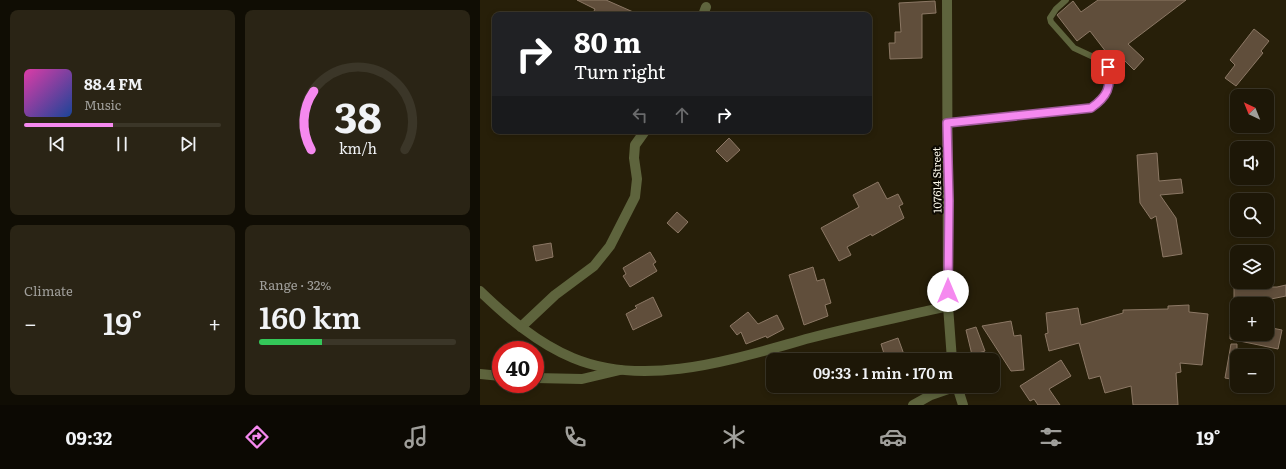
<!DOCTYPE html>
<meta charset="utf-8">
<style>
:root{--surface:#1d1707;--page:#2a2415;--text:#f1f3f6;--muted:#a09f9b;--line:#3b3628;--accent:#f589ef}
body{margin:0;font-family:Literata,serif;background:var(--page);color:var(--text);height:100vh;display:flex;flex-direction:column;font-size:15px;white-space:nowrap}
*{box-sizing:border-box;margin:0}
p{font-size:13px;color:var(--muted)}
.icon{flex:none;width:22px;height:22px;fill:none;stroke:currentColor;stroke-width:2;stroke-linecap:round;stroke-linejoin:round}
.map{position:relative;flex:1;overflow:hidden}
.panel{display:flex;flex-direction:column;gap:10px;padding:10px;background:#100d04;width:480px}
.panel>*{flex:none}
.hud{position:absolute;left:12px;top:12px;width:380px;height:122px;border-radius:8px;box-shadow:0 2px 6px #0003,0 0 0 1px var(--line);background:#202124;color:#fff;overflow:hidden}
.needle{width:26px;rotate:317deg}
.controls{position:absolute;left:750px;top:89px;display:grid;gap:8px}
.controls a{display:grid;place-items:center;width:44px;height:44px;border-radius:8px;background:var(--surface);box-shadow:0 2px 6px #0003,0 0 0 1px var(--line);font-size:20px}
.speed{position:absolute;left:12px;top:341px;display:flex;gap:8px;font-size:20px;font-weight:700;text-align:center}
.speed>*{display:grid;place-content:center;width:52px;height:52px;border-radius:50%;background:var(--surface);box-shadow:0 2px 6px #0003,0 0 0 1px var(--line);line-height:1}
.speed .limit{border:6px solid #d22;background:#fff;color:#111}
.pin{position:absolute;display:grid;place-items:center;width:34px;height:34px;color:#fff;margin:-17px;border-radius:8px;box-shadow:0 2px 6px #0006}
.me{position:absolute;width:44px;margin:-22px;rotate:0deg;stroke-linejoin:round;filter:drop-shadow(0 0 3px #0008)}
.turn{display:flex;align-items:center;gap:14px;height:84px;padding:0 16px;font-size:18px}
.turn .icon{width:52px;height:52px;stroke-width:2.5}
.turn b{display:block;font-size:28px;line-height:34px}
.lanes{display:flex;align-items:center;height:38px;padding:0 16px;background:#0003;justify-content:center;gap:20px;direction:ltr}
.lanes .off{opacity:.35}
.big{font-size:30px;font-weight:600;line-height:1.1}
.panel .tile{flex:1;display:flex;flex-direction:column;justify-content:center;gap:6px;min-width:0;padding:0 14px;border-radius:8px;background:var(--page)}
.panel .dial{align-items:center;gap:0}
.dial svg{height:104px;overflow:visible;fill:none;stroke:var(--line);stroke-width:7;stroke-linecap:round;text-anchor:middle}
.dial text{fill:var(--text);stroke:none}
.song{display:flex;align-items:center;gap:12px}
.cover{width:48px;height:48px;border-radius:6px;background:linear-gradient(135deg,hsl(320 70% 55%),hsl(220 70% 35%))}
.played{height:4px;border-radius:2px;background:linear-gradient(90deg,var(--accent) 45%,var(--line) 45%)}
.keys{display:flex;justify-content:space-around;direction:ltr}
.heat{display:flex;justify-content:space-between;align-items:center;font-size:22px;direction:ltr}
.charge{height:6px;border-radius:3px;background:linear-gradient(90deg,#34c759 32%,var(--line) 0)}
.panel .tiles{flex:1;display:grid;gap:10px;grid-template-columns:repeat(2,1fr)}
.trip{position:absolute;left:286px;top:353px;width:234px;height:40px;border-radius:8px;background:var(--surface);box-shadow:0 2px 6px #0003,0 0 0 1px var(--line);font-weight:600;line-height:40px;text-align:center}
.dock{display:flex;height:64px;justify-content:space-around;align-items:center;background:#0c0903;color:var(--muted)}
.dock .icon{width:28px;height:28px}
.dock .active{color:var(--accent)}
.dock b{font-size:18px;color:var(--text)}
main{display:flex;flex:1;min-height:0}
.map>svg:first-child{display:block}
.building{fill:#604e3b;stroke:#8c7865}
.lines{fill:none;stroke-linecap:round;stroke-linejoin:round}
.service{stroke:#5e643d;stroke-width:6}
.minor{stroke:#5e643d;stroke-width:10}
.tertiary{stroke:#5e643d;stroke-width:10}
.route-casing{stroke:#9f599b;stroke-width:10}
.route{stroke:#f589ef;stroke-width:7}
.labels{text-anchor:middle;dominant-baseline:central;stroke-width:4;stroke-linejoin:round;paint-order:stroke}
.street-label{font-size:11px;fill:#f9f5e7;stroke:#0d0a03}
</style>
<main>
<section class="panel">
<div class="tiles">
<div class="tile">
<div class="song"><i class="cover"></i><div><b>88.4 FM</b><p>Music</p></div></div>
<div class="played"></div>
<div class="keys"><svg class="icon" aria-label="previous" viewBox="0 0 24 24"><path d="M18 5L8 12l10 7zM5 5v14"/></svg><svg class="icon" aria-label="pause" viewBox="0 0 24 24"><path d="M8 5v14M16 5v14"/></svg><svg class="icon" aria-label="next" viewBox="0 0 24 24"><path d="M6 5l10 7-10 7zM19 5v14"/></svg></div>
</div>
<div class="tile dial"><svg viewBox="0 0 100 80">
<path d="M14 69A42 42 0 1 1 86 69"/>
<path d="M14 69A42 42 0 0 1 16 24" stroke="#f589ef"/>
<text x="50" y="56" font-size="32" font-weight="700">38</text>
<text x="50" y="72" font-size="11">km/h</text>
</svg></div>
<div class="tile"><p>Climate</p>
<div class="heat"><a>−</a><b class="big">19°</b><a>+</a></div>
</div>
<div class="tile"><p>Range · 32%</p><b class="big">160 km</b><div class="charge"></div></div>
</div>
</section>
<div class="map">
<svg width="806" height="405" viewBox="0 0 806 405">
<rect width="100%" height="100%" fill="#271f09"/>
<path class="building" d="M97,0H126L160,15H112L115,9Z
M618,0H706L648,44L664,59L654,70L636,52L630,57L610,31L597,41L577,15L593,1L601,12Z
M455,1L456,13L442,14V58L410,59L409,43H415V32H421L419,3Z
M774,29L789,41L781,51L783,53L756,86L745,78L755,65L750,60Z
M249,138L260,150L247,162L236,151Z
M677,153L679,181L701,179L703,193L680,195L696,218L702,254L683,257L676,216L671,219L660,203L657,155Z
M398,182L407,199L418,194L423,204L419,206L424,218L392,236L391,234L367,247L371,255L359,261L341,228L379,207L373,195Z
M197,212L208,222L198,233L187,223Z
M71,243L73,257L56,261L53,246Z
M170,252L176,262L173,264L177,271L150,287L143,276L146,274L143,268Z
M333,267L337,281L344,279L351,303L345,305L348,316L324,325L309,275Z
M806,285V296L791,299L754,298V287H797Z
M173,297L182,316L153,330L146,314L157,308L155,306Z
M709,305V312L728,314L722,365L700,363L701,372L696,373L698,405H653L651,386L625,393L620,376L609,379L599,343L569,351L565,334L568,333L566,313L598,308L601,325L643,313V310L688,309V306Z
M268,312L278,324L297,315L304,329L287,338L286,336L266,344L261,332L257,335L250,326Z
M531,321L534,336L541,335L544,370L531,371L502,326Z
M496,327L505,351L492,355L486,330Z
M787,327L802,330L798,349L750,339V334H787Z
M418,338L426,360H406L401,344Z
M751,344H757V380L745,378Z
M581,360L591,376L569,389L580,405H558L554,399L550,401L540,386Z"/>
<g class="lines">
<path class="service" d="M467,123L611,108L623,99L626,93L629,74L628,67L622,61L594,48L571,22L570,18L576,9L586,0"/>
<path class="minor" d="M223,15L226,7
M41,327L75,295L114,266L130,246L155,197L157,179L154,158L155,145L165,131
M0,374L21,376
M55,378L102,379L140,370
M433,405L451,395L477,386"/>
<path class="tertiary" d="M467,0L468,306L472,360
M0,291C27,317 57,343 93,358C167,389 257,358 330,338C375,326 422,317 468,306
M477,386L483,405"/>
</g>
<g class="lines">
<g class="route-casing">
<path id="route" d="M468,291L469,201L467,123L611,108C627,97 632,87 628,67"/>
</g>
<use href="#route" class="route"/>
</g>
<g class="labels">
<g class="street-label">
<text transform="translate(456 180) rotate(-91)">107614 Street</text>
</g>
</g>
</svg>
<div class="controls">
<a><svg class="needle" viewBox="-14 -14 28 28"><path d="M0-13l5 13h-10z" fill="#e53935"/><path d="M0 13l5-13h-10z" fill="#a09f9b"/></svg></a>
<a><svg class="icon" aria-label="sound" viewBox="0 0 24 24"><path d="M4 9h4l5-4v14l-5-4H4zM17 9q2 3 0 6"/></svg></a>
<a><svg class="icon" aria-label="search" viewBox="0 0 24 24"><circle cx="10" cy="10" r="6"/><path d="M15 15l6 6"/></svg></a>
<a><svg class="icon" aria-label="layers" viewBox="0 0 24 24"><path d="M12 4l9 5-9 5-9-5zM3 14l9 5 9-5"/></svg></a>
<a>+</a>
<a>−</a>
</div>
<div class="speed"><div class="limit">40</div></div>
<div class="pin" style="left:628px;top:67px;background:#d93025"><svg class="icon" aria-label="arrive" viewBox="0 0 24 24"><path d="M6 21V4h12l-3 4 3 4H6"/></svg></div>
<svg class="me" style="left:468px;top:291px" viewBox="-20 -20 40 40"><circle r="19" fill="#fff"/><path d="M0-13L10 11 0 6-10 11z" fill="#f589ef"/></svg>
<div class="trip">09:33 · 1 min · 170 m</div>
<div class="hud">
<div class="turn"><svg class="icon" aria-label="right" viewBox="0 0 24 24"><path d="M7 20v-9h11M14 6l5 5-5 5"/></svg><div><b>80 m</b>Turn right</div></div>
<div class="lanes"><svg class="icon off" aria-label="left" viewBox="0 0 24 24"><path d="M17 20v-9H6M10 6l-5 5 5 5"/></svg><svg class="icon off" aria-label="ahead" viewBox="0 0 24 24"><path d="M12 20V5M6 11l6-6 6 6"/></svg><svg class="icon" aria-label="right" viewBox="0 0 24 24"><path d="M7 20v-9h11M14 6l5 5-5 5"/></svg></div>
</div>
</div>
</main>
<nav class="dock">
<b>09:32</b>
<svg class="icon active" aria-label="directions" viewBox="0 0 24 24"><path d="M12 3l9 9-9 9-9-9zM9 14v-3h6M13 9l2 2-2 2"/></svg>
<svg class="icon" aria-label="music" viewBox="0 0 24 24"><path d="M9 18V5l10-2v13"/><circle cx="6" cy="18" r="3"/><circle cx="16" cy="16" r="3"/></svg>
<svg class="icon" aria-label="phone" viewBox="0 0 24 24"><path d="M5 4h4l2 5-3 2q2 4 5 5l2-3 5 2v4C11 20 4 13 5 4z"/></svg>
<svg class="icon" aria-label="climate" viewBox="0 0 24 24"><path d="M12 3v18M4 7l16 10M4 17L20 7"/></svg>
<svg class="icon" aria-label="car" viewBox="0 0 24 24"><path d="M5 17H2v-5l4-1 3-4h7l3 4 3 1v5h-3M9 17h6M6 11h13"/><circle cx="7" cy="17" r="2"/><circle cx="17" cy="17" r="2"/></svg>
<svg class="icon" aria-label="filters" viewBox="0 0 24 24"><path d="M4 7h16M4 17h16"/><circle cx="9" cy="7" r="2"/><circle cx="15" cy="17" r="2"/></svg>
<b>19°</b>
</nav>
